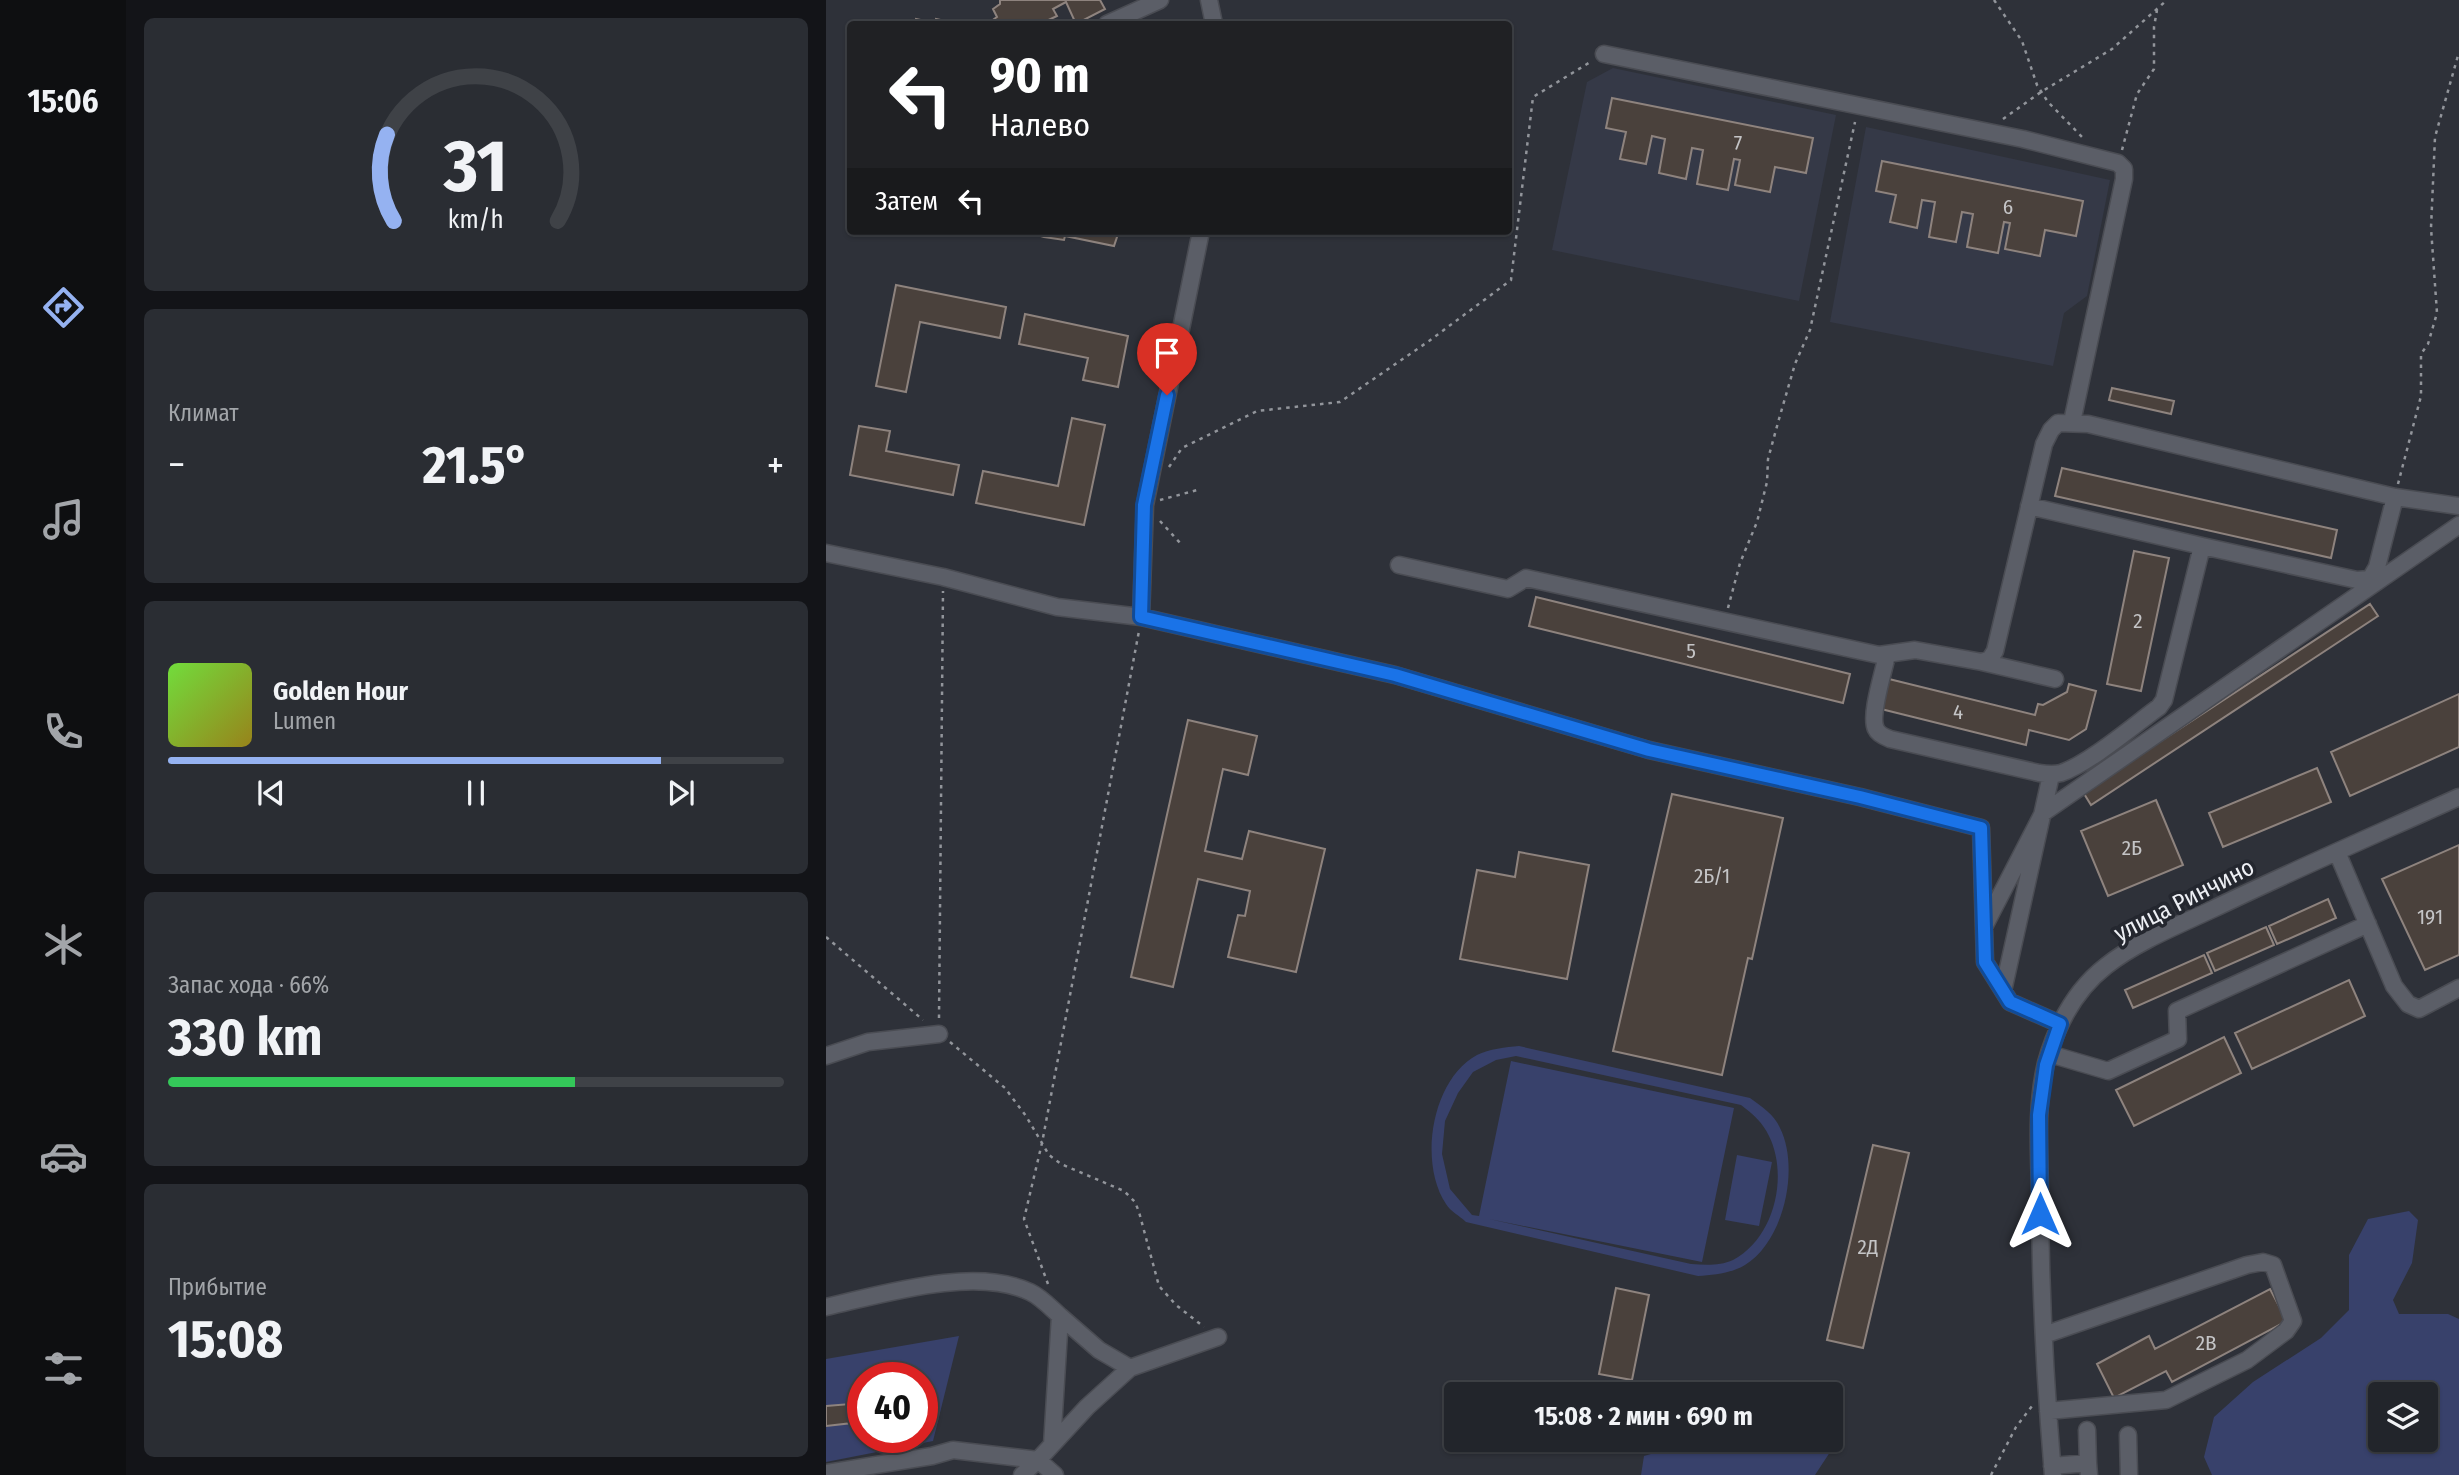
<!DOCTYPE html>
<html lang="ru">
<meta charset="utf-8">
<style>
:root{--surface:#22252b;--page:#2a2d33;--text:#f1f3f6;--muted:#a2a5a9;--line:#3f4247;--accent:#95b2f1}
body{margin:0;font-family:"Fira Sans Condensed",sans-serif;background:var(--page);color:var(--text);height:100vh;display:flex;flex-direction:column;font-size:26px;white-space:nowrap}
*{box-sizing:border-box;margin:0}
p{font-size:23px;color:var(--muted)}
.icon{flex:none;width:38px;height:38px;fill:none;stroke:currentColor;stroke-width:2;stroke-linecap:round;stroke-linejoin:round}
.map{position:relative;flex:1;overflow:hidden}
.drawer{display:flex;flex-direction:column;gap:18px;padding:18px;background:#131418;width:700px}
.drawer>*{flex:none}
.hud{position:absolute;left:21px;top:21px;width:665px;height:214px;border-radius:7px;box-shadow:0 2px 5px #0004,0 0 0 2px var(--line);background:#202124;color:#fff;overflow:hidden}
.fabs{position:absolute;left:1542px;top:1382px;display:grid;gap:14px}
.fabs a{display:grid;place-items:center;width:70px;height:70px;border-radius:7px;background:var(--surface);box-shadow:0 2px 5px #0004,0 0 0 2px var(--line);font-size:35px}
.speed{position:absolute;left:21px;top:1362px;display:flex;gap:14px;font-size:35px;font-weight:700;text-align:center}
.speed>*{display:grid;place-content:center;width:91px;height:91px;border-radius:50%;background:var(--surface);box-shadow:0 2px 5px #0004,0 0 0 2px var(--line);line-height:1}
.speed .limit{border:10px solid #d22;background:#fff;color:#111}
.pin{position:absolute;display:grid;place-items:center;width:60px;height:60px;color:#fff;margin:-72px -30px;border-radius:50% 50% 50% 0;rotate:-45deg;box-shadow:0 0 7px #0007}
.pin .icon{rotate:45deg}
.me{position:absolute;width:77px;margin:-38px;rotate:0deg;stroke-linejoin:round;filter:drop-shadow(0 0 5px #0008)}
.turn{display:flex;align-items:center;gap:24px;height:147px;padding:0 28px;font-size:32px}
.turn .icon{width:91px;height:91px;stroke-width:2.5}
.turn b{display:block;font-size:49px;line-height:60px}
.then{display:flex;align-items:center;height:66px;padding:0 28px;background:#0003;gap:14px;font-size:26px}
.big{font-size:52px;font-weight:700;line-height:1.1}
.drawer .card{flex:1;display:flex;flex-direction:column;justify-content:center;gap:10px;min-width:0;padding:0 24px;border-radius:10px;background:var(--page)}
.drawer .dial{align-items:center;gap:0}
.dial svg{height:182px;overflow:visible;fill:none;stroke:var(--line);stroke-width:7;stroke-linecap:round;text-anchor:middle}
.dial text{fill:var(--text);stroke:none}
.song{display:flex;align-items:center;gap:21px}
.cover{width:84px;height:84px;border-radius:10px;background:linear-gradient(135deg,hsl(100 70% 55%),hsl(50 70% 35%))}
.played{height:7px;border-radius:4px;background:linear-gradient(90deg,var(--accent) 80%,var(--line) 80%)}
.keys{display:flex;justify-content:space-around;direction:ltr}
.heat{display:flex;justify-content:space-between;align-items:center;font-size:38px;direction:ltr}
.charge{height:10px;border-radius:5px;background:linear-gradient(90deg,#34c759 66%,var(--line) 0)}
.trip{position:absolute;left:618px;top:1382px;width:399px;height:70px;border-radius:7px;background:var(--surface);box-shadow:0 2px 5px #0004,0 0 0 2px var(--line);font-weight:700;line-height:70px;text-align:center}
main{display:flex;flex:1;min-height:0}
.tab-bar{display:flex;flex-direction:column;width:126px;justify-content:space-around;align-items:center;background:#0e0f11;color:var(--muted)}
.tab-bar .icon{width:49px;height:49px}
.tab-bar .on{color:var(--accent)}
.tab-bar b{font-size:32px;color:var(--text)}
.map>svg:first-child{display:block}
.built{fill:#353947}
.green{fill:#38416b;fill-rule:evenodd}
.building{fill:#4a413c;stroke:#8e837e;stroke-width:2}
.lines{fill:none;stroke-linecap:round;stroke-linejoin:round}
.minor-casing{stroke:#4a4c53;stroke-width:19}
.path{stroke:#92959b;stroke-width:2.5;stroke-dasharray:3.5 5;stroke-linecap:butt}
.minor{stroke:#5b5e67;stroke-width:16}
.route-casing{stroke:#114b97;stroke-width:18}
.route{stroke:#1a73e8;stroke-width:12}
.labels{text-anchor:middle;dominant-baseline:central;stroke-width:7;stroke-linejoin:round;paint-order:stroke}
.number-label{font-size:21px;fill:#c4c4c6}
.street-label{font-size:24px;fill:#edeff4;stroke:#24272f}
</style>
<main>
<nav class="tab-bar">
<b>15:06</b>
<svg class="icon on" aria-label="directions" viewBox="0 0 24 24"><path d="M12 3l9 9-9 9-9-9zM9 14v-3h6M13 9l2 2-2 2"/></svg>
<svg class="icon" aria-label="music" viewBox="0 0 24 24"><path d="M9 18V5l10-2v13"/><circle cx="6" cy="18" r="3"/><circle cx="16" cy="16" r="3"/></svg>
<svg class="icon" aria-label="phone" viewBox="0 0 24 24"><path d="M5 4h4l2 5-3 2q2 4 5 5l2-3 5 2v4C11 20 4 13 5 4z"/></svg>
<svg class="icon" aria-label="climate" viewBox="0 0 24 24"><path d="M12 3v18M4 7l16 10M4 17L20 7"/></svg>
<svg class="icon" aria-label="car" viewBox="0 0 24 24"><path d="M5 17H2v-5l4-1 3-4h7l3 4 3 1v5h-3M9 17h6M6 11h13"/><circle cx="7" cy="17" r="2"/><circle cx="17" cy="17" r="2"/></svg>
<svg class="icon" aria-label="filters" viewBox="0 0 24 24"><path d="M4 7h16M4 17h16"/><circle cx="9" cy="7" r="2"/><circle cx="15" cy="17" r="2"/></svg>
</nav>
<section class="drawer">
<div class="card dial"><svg viewBox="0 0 100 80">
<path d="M14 69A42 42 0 1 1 86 69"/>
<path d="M14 69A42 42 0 0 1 11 31" stroke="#95b2f1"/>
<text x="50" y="56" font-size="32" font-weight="700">31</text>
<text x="50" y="72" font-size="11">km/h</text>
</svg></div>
<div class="card"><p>Климат</p>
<div class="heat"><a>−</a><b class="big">21.5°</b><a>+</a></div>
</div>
<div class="card">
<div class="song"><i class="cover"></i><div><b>Golden Hour</b><p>Lumen</p></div></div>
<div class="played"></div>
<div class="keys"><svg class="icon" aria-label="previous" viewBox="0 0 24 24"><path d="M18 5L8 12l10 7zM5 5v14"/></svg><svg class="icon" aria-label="pause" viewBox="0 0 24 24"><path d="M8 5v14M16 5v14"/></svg><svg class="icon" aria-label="next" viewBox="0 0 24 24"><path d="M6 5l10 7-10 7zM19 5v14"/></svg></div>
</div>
<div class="card"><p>Запас хода · 66%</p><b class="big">330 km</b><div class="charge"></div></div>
<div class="card"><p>Прибытие</p><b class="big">15:08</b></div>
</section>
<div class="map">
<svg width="1633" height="1475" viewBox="0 0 1633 1475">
<rect width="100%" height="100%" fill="#2e3139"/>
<path class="built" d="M787,68L1010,115L973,301L726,250L761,82Z
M1040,127L1284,180L1261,296L1238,313L1227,366L1004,322Z"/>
<path class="green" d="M693,1046L924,1098C936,1107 948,1114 954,1128C974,1168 958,1241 919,1265C906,1273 888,1275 872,1276L640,1222C634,1216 624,1211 620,1204C592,1162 606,1079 651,1055C663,1049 680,1047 693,1046ZM690,1056L915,1105C927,1114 937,1123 943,1136C963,1176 948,1239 907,1260C894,1266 879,1265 865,1264L663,1219L876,1262L908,1108L685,1061L653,1216L646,1215L624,1189L616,1154L619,1121L632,1093L647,1072L670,1060Z
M911,1155L946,1162L933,1226L899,1220Z
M1583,1211L1592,1220L1586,1263L1567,1300L1573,1314H1622L1633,1319V1475H1386L1378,1457L1388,1417L1427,1382L1495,1338L1523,1310V1255L1542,1219ZM1554,1395H1600V1440H1554Z
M133,1336L107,1441L0,1462V1359ZM37,1377H96V1437H37Z
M1005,1418L1014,1419L1008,1446L989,1475H815L818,1456L873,1440H1004Z"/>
<path class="building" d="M174,0H274L279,9L250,24L240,2L227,9L231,16L214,24H171L168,19L171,17L167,9L174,4Z
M90,19L109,23L110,19L128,23L88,24Z
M786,98L987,138L980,173L949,167L944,192L909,185L914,160L908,159L902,190L871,184L877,150L866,148L860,179L833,173L839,139L826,136L820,164L794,159L800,132L780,128Z
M1056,161L1257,201L1250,236L1219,230L1214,256L1179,249L1184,223L1178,222L1172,253L1141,247L1147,214L1136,212L1130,242L1103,237L1109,202L1096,200L1091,228L1064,222L1070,195L1050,191Z
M198,231H293L288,246L239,236L238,240L218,237Z
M70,285L180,307L174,338L94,322L80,392L50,386Z
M199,314L302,336L292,387L257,380L262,358L193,344Z
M1286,388L1348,401L1345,414L1283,400Z
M246,418L279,425L258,525L150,503L157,471L232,486Z
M33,426L64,431L60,451L133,465L127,495L24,475Z
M1236,468L1511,530L1505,558L1229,496Z
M1308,551L1343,558L1315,691L1281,684Z
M710,597L1024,674L1017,703L703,626Z
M1544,604L1552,616L1265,805L1257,792Z
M1063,679L1209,715L1212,704L1217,705L1241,692L1243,684L1270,691L1260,729L1243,740L1203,730L1200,745L1055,709Z
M1633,694V747L1524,796L1505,752Z
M362,720L431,736L422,775L397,769L379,851L416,859L423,831L499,849L470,972L402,957L412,915L419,916L424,891L372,879L347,987L305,977Z
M1491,768L1505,802L1397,847L1383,813Z
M846,794L957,818L926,959L922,958L896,1075L787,1051Z
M1330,800L1357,865L1282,896L1255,831Z
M1633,845V955L1599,970L1556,879Z
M693,852L763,865L741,979L634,959L651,870L689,877Z
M1502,899L1510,918L1451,944L1443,926Z
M1440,927L1448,945L1389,971L1381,953Z
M1378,955L1386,973L1307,1008L1299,990Z
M1523,980L1539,1016L1426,1069L1409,1033Z
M1398,1037L1415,1073L1308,1126L1290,1090Z
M1047,1145L1083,1153L1037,1348L1001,1340Z
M790,1288L823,1295L806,1380L773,1374Z
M1444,1289L1461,1321L1346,1382L1340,1371L1288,1398L1271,1364L1323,1336L1329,1349Z
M74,1368L76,1377H41V1376Z
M24,1404L26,1423L0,1426V1406Z"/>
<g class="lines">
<g class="minor-casing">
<path id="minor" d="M383,0L388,24
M281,24L334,0
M778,54L1197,139L1292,163L1298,169V179L1246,422
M1203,506L1376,546
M0,553L117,577L231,607L315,617L569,675L823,750L1034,797L1155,828L1159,962L1184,1002L1234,1024
M573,565L682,589L700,578L1053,655L1089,650L1156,662L1164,659L1169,651L1218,444L1225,430L1232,423L1262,424L1569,497L1633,506
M315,617L319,505L375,231
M1061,655C1058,671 1043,716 1050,729C1052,734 1059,737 1064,739L1213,773C1220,774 1227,775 1235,773C1264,763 1307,726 1333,707L1338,700L1376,546L1531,580L1544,579L1551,567L1569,497
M1156,662L1229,679
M1511,852L1568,986L1582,1004L1593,1009L1633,988
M1158,927L1217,813L1633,525
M1177,991L1225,775
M1224,1054L1282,1071L1352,1039L1351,1011L1542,924
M0,1056L42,1042L113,1034
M0,1307C58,1294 149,1266 204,1292C215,1297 225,1308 234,1316L226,1445
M234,1316L273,1350L304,1368
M1218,1335L1421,1265L1437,1262L1447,1265L1467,1321L1460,1331L1421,1360L1340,1400L1222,1411
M1261,1430L1262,1463
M1302,1435L1303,1475
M1226,1466L1262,1463L1263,1475
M0,1473L106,1456L127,1450L212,1460L261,1407L304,1368L392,1337
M196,1475L212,1460L229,1475
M1227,1475C1219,1380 1214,1285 1214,1190C1213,1148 1210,1104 1220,1063C1230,1027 1249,990 1280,966C1310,942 1353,925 1387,909C1468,870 1551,834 1633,797"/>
</g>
<path class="path" d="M1168,0L1196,41L1211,85L1222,102L1258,139
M1177,119L1215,92L1286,49L1341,0
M1296,150L1311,94L1328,69V27L1331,10
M343,467L356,448L431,411L514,402L603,341L685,280L707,97L766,61
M1572,484L1595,396V354L1602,344L1611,313L1605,228L1609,137L1633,52
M334,500L375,489
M334,521L355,544
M902,608L914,563L931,522L941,482L942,459L953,419L969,364L984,330L1029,122
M0,937L97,1020
M113,1018L117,591
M124,1042L179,1088L200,1116L223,1155L235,1164L298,1191L309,1202L313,1212L333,1286L350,1305L378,1327
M222,1284L198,1219L216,1143L313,631
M1165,1475L1190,1427L1206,1406"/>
<use href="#minor" class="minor"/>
</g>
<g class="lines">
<g class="route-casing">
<path id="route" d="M341,395L318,505L315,617L569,675L823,750L1034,797L1155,828L1159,962L1184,1002L1234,1024L1220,1065L1213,1115L1214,1214"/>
</g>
<use href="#route" class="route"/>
</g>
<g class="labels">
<g class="number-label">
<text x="912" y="143">7</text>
<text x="1182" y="207">6</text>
<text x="1312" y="621">2</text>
<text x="865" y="651">5</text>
<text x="1132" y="712">4</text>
<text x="1306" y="848">2Б</text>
<text x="886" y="876">2Б/1</text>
<text x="1604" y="917">191</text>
<text x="1042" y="1247">2Д</text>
<text x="1380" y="1343">2В</text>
</g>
<g class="street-label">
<text transform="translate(1358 900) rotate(-27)">улица Ринчино</text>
</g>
</g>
</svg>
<div class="fabs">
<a><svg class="icon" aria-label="layers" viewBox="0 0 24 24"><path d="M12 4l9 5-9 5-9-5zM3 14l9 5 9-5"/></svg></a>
</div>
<div class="speed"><div class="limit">40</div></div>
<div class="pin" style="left:341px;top:395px;background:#d93025"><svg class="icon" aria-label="arrive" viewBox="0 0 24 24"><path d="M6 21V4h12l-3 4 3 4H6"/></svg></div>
<svg class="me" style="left:1214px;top:1214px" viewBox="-20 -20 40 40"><path d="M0-17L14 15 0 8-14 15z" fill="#1a73e8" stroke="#fff" stroke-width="4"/></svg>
<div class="trip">15:08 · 2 мин · 690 m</div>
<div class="hud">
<div class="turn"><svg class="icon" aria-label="left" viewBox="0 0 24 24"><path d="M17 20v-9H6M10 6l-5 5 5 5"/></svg><div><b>90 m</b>Налево</div></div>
<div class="then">Затем<svg class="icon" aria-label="left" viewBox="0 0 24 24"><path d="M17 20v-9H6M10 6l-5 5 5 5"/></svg></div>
</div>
</div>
</main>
